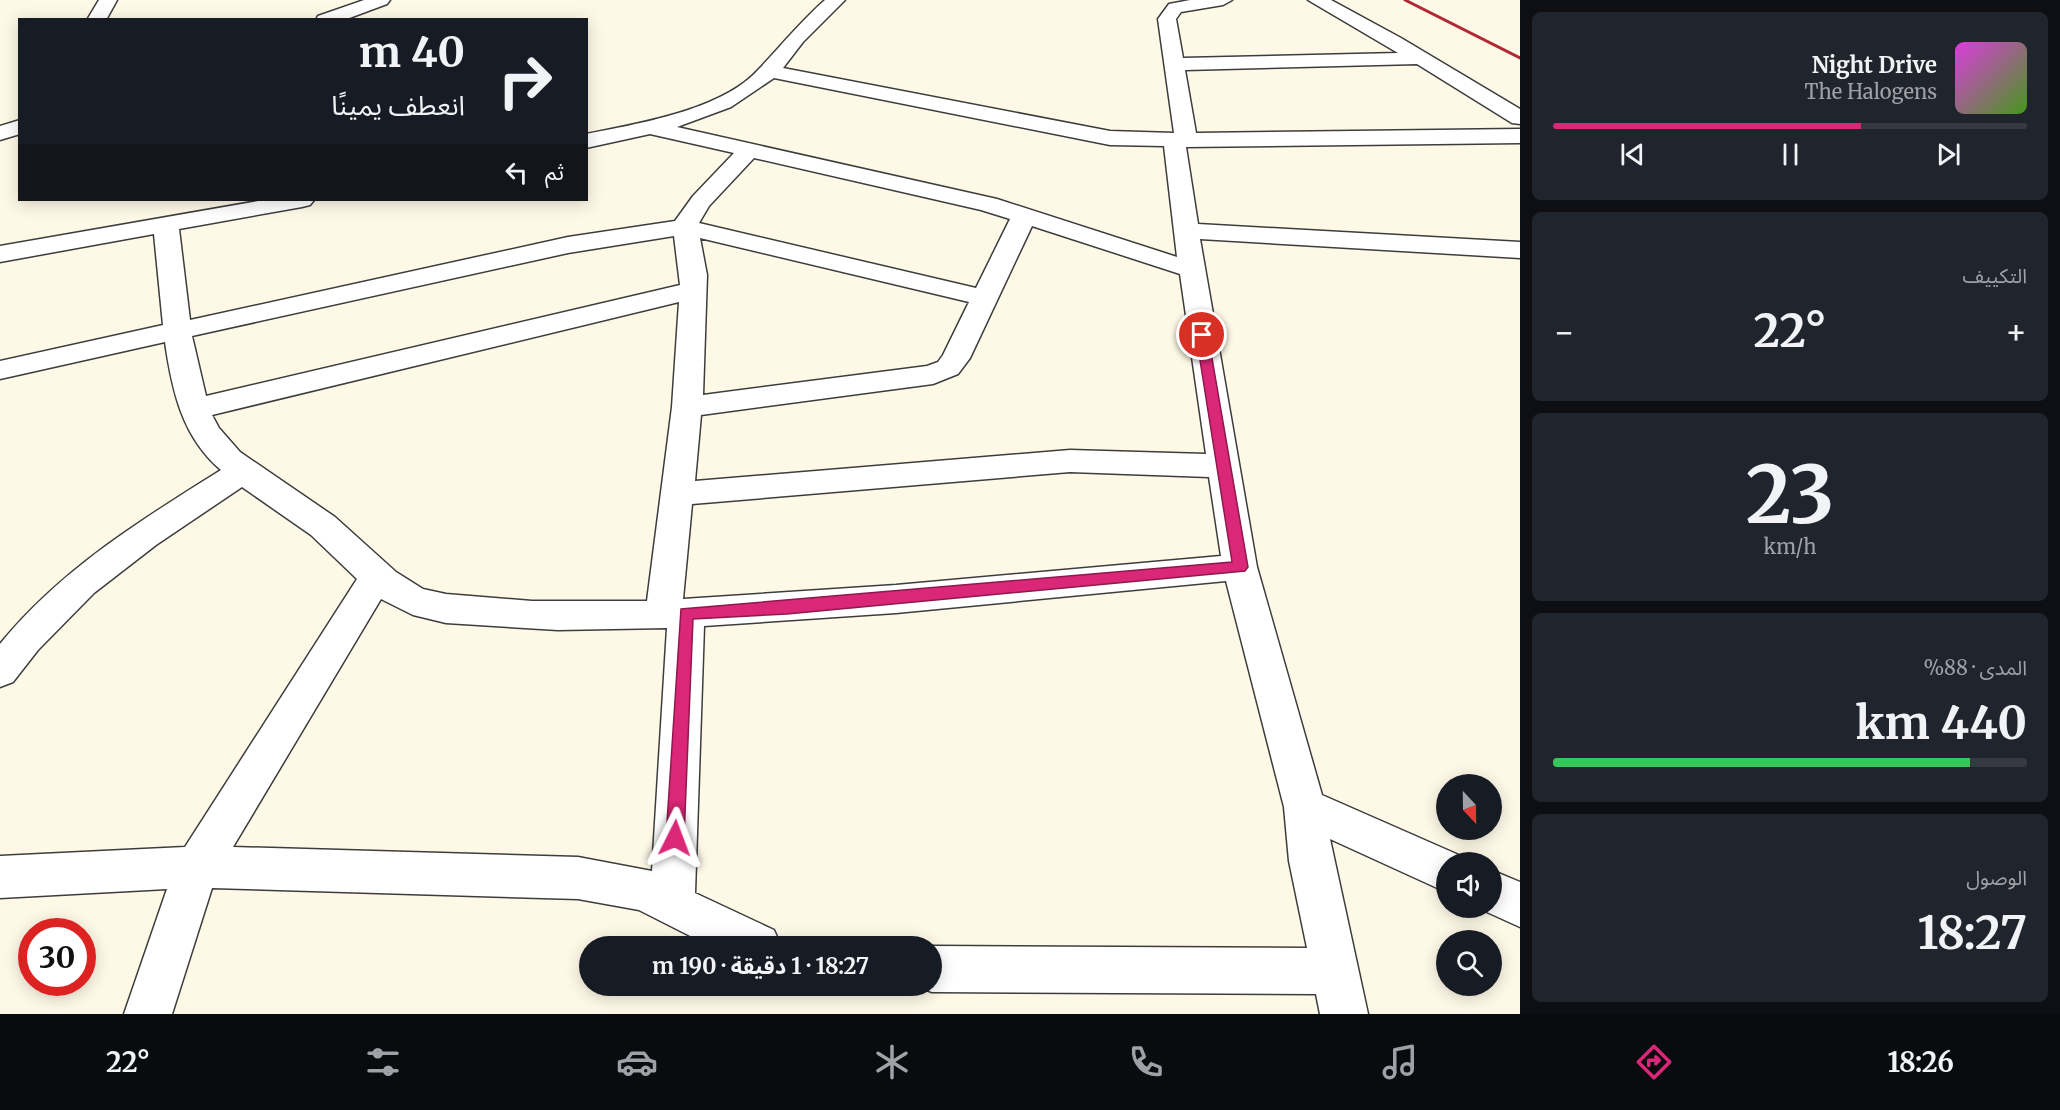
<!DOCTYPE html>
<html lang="ar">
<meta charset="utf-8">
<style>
:root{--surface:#171b24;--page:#20242c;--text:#f1f3f6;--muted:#9ea1a6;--line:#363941;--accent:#db2777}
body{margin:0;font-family:Merriweather,"Noto Sans Arabic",serif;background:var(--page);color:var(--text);direction:rtl;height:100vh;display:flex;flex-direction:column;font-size:22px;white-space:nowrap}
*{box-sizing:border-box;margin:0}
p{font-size:20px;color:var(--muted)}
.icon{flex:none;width:33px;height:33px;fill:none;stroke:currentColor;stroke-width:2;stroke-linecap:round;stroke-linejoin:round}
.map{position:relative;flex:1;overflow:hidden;direction:ltr}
.drawer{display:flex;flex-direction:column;gap:12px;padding:12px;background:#0d0f14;width:540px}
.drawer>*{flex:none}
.hud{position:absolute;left:18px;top:18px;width:570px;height:183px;border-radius:0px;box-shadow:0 3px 15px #0003;direction:rtl;background:#171b24;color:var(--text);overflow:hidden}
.needle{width:39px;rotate:158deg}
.controls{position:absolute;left:1436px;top:774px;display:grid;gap:12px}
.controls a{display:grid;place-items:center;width:66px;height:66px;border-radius:50%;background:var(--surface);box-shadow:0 3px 15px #0003;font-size:30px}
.speed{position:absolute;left:18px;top:918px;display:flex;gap:12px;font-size:30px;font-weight:700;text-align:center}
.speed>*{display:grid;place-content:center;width:78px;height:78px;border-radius:50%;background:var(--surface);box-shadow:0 3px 15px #0003;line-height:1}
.speed .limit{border:9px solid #d22;background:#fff;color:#111}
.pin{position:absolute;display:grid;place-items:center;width:51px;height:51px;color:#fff;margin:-26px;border:3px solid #fff;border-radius:50%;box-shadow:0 2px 6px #0007}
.me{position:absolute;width:66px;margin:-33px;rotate:3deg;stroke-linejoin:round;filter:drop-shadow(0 0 4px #0008)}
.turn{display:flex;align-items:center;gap:21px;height:126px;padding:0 24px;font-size:27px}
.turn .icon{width:78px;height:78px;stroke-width:2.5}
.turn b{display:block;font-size:42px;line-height:51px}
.then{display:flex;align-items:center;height:57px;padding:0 24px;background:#0003;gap:12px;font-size:22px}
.big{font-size:45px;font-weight:700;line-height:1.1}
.drawer .tile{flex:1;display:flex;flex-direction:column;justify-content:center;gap:9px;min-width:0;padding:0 21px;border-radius:9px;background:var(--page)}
.drawer .dial{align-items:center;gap:0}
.dial b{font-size:78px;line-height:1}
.song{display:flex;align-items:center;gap:18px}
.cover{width:72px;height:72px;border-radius:9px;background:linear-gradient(135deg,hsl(300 70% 55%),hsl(100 70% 35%))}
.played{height:6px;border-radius:3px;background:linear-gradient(90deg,var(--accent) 65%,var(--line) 65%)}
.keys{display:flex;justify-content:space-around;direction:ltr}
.heat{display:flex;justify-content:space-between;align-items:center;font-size:33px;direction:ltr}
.charge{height:9px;border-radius:4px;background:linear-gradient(90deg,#34c759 88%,var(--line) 0)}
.trip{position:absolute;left:579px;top:936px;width:363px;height:60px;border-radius:30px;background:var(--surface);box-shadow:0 3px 15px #0003;font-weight:700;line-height:60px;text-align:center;direction:rtl}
.tab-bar{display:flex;height:96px;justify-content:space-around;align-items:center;background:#090b0e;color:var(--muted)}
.tab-bar .icon{width:42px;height:42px}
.tab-bar .current{color:var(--accent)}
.tab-bar b{font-size:27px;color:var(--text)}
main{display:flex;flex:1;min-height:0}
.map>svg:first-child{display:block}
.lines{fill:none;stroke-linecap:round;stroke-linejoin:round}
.minor-casing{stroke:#3d3d3d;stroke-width:3}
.tertiary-casing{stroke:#3d3d3d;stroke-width:3}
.minor{fill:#fff;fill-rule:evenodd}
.tertiary{fill:#fff;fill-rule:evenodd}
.rail{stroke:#b22935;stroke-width:3}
.route{fill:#db2777;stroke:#8e194d;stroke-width:1.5}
</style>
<main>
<section class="drawer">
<div class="tile">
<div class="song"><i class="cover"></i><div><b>Night Drive</b><p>The Halogens</p></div></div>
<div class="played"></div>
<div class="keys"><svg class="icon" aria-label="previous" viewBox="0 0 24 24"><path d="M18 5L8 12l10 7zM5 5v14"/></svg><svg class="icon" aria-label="pause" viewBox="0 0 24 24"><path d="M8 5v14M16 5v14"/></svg><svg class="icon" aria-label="next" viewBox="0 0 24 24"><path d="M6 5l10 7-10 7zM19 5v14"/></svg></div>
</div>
<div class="tile"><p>التكييف</p>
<div class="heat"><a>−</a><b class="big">22°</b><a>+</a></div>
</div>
<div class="tile dial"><b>23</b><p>km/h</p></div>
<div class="tile"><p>المدى · 88%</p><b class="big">440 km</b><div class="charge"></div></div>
<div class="tile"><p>الوصول</p><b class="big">18:27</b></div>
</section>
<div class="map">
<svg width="1520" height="1014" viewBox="0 0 1520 1014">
<rect width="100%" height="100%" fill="#fef9e7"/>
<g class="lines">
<g class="minor-casing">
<path id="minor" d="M99,0H117L106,20H87Z
M825,0H845L803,42L783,68L1110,131L1174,133L1158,19L1169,4L1190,0H1232L1223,5L1181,12L1176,19L1183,58L1398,53L1308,0H1331L1401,38L1520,109V124L1512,123L1417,64L1185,70L1196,133L1520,129V143L1186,147L1198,224L1520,242V258L1200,239L1257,567L1322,795L1461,856L1464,862H1446V892L1330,839L1368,1014H1320L1316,994L932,992L916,986H932V946L1307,948L1289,861L1284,807L1226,581L896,613L704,626L695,893L774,930L781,946H710L639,910L578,899L212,888L172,1014H124L167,889L0,898V856L185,847L357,579L311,535L242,487L156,545L94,593L38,650L13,682L0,687V644C60,570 141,520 221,470C182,437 172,390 165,342L0,379V361L163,325L154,234L0,262V246L264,200H314L310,205L302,207L179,229L190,320L568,237L675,221L693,196L734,153L650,134L586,148V134C637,124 722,110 758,70C780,47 800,22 825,0ZM774,78L1110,145L1164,146L1177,257L997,199L677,127L731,107ZM754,158L981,210L1010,219L976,288L699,223L709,206ZM1032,226L1180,274L1206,454L1070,450L695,481L701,415L933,384L958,374L970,358ZM674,236L680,285L206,396L192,336L568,253ZM700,238L969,302L943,355L938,362L927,366L703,395L707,275ZM679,302L672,407L647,601H532L446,594L423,589L396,572L335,517L240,452L219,428L212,415ZM1070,472L1209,477L1221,556L896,585L683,599L692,504ZM381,599L413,615L446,623L558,630L667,628L652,871L578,857L233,847Z
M1491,870L1520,882V927L1478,908H1491Z"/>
</g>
<g class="tertiary-casing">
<path id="tertiary" d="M364,0H390L387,4L344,20H316L318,16Z
M20,120V134L0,140V126Z"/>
</g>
<use href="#minor" class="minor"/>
<use href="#tertiary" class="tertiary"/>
<path class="rail" d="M1405,0L1520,58"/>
</g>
<path class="route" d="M1202,332L1208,335L1248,567L1245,571L787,614L693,619L684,838L681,844L675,846L669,844L666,838L681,609L1232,562L1196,335Z"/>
</svg>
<div class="controls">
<a><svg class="needle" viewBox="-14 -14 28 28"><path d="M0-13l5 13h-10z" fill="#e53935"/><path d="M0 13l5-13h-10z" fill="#9ea1a6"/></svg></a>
<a><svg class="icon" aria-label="sound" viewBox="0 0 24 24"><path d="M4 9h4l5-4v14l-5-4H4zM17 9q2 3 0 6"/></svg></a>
<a><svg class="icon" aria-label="search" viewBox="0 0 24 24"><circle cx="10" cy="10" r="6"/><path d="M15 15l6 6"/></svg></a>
</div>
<div class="speed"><div class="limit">30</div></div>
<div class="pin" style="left:1202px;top:335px;background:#d93025"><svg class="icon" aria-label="arrive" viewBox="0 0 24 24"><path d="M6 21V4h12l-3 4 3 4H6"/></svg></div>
<svg class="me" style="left:675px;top:838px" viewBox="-20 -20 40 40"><path d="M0-17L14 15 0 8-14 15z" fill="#db2777" stroke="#fff" stroke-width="4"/></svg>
<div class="trip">18:27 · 1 دقيقة · 190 m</div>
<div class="hud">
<div class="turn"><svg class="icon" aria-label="right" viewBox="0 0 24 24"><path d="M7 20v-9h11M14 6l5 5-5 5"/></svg><div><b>40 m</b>انعطف يمينًا</div></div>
<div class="then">ثم<svg class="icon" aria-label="left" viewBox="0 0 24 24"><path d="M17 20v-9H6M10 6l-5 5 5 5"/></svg></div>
</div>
</div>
</main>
<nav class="tab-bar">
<b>18:26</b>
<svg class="icon current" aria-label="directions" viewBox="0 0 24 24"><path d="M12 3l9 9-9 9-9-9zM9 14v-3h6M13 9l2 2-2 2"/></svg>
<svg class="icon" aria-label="music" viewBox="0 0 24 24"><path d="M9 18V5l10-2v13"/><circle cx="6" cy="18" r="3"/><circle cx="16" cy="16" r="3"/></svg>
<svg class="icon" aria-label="phone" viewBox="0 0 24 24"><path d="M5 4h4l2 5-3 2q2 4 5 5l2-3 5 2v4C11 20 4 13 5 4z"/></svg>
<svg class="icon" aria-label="climate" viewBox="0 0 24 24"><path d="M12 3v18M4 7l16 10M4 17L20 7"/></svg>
<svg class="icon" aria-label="car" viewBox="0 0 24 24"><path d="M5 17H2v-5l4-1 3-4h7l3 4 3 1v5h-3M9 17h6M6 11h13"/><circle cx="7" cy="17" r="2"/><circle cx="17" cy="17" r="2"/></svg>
<svg class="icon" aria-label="filters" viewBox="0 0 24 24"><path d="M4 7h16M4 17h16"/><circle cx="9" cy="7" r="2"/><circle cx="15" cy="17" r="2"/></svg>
<b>22°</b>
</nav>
